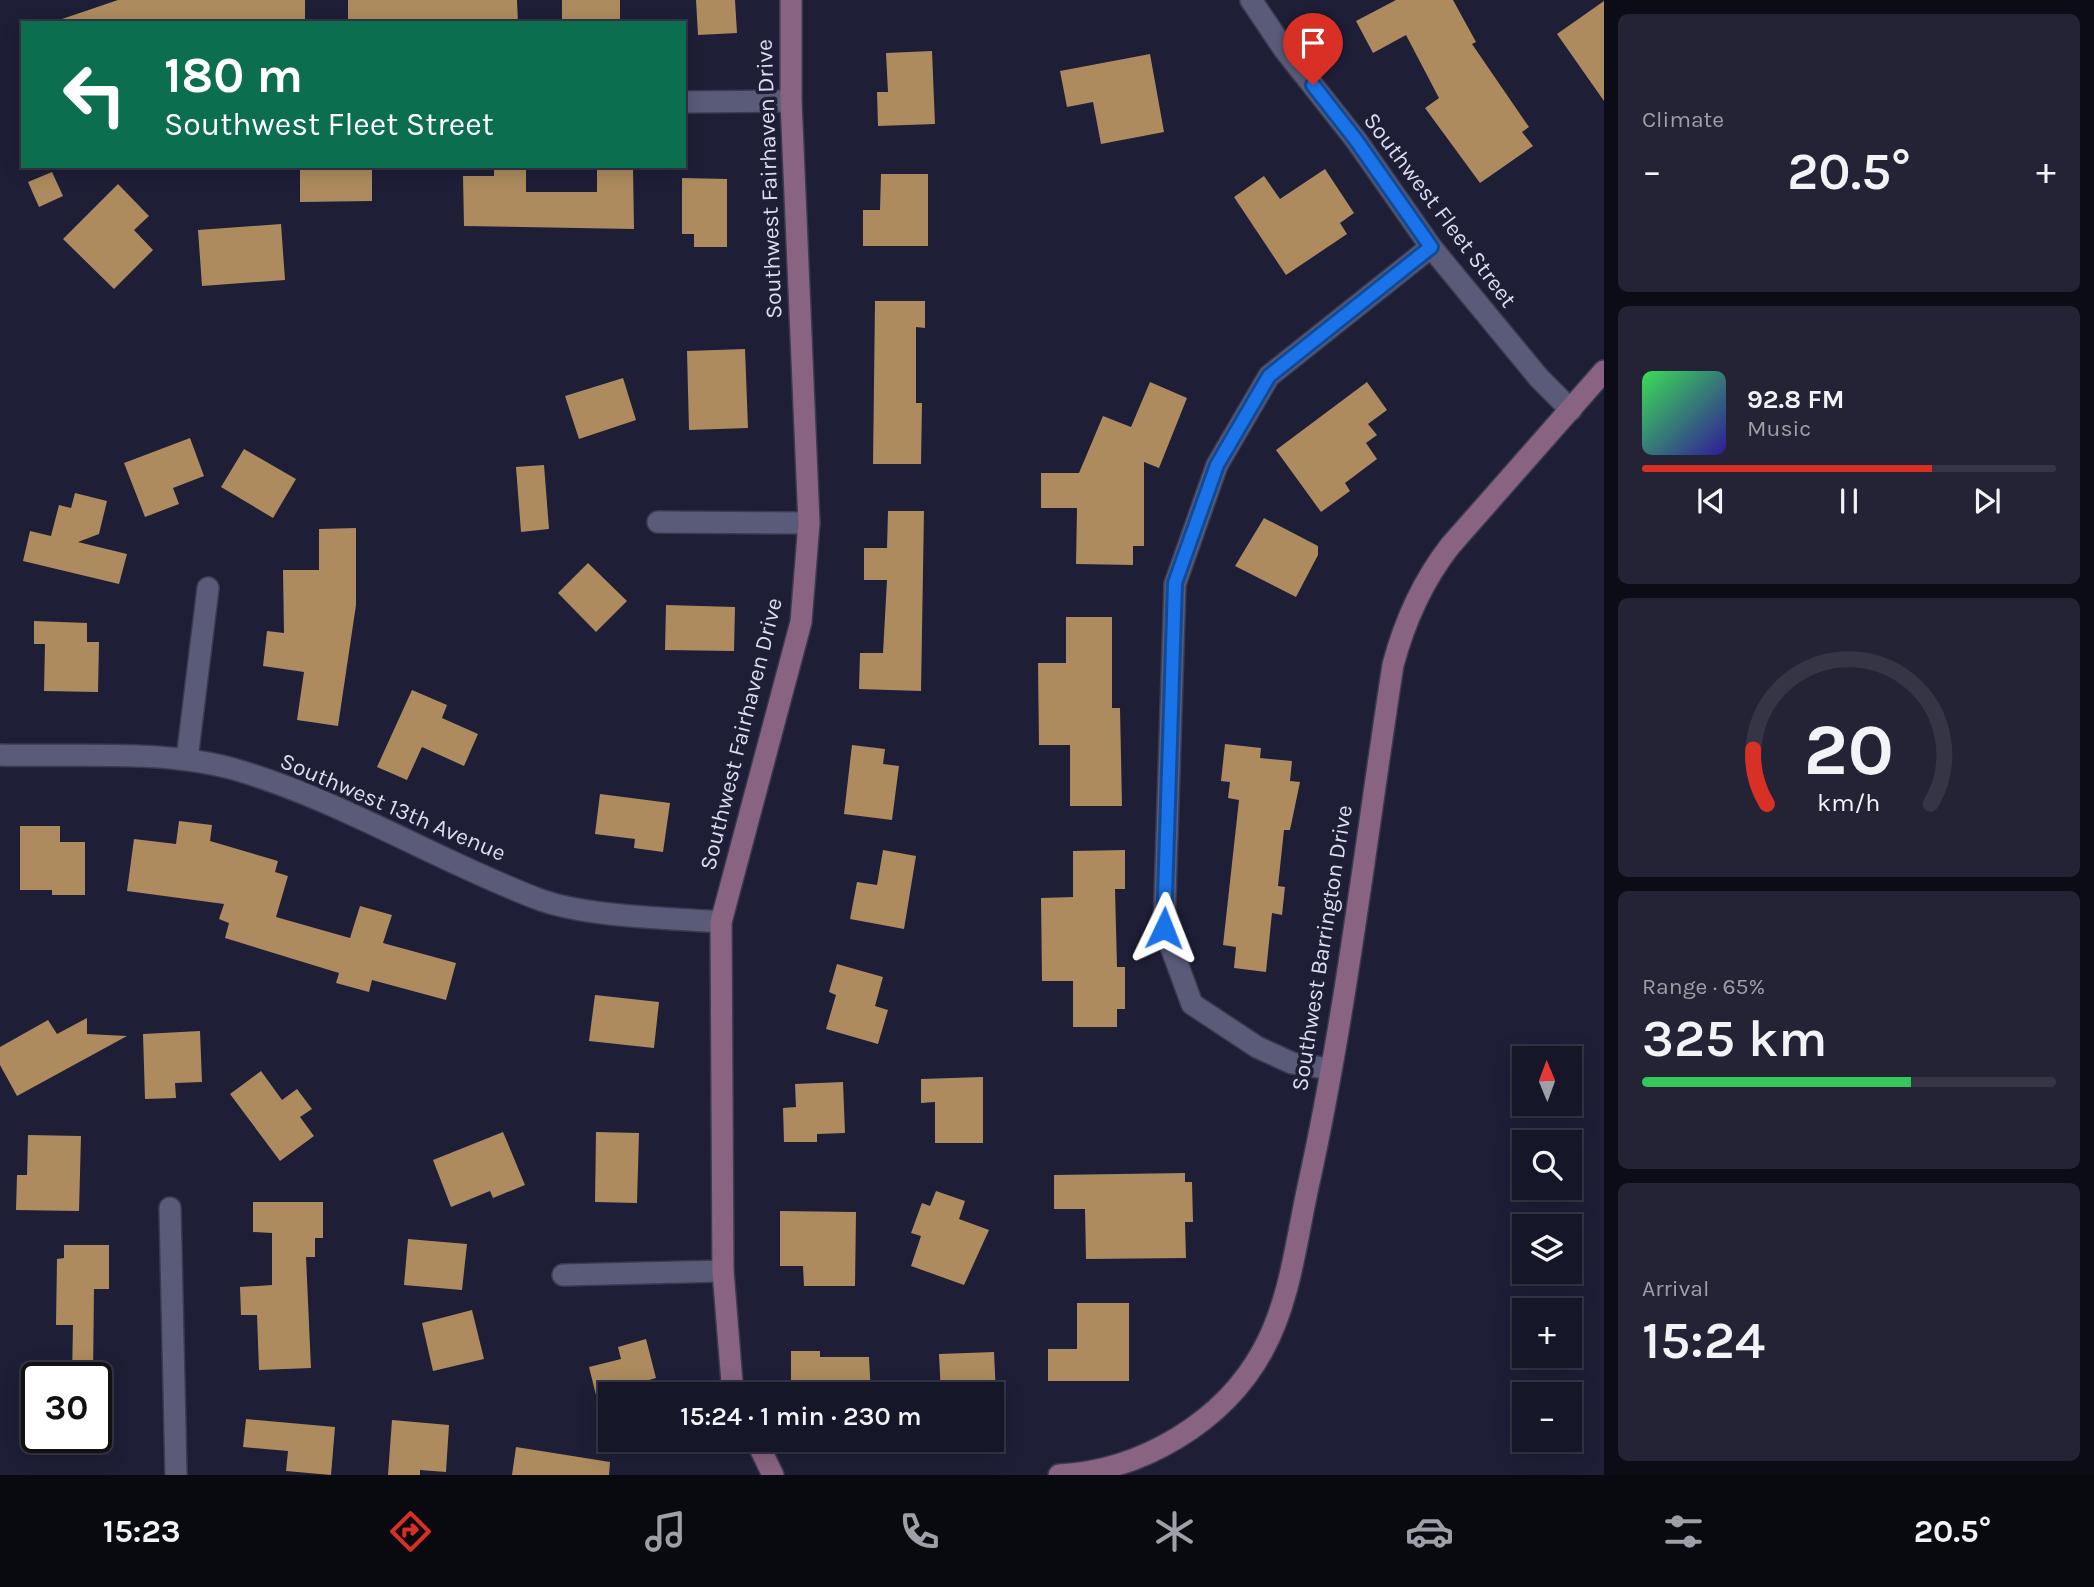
<!DOCTYPE html>
<meta charset="utf-8">
<style>
:root{--surface:#161629;--page:#232335;--text:#f1f3f6;--muted:#9e9fa8;--line:#353546;--accent:#d93025}
body{margin:0;font-family:Karla,sans-serif;background:var(--page);color:var(--text);height:100vh;display:flex;flex-direction:column;font-size:26px;white-space:nowrap}
*{box-sizing:border-box;margin:0}
p{font-size:23px;color:var(--muted)}
.icon{flex:none;width:38px;height:38px;fill:none;stroke:currentColor;stroke-width:2;stroke-linecap:round;stroke-linejoin:round}
.map{position:relative;flex:1;overflow:hidden}
.panel{display:flex;flex-direction:column;gap:14px;padding:14px;background:#0c0c17;width:490px}
.panel>*{flex:none}
.hud{position:absolute;left:21px;top:21px;width:665px;height:147px;border-radius:0px;box-shadow:0 4px 18px #0003,0 0 0 2px var(--line);background:#0b6e4f;color:#fff;overflow:hidden}
.needle{width:46px;rotate:359deg}
.buttons{position:absolute;left:1512px;top:1046px;display:grid;gap:14px}
.buttons a{display:grid;place-items:center;width:70px;height:70px;border-radius:0px;background:var(--surface);box-shadow:0 4px 18px #0003,0 0 0 2px var(--line);font-size:35px}
.speed{position:absolute;left:21px;top:1362px;display:flex;gap:14px;font-size:35px;font-weight:700;text-align:center}
.speed>*{display:grid;place-content:center;width:91px;height:91px;border-radius:50%;background:var(--surface);box-shadow:0 4px 18px #0003,0 0 0 2px var(--line);line-height:1}
.speed .limit{border:4px solid #111;border-radius:10px;background:#fff;color:#111}
.pin{position:absolute;display:grid;place-items:center;width:60px;height:60px;color:#fff;margin:-72px -30px;border-radius:50% 50% 50% 0;rotate:-45deg;box-shadow:0 0 7px #0007}
.pin .icon{rotate:45deg}
.me{position:absolute;width:77px;margin:-38px;rotate:2deg;stroke-linejoin:round;filter:drop-shadow(0 0 5px #0008)}
.turn{display:flex;align-items:center;gap:24px;height:147px;padding:0 28px;font-size:32px}
.turn .icon{width:91px;height:91px;stroke-width:2.5}
.turn b{display:block;font-size:49px;line-height:60px}
.big{font-size:52px;font-weight:600;line-height:1.1}
.panel .card{flex:1;display:flex;flex-direction:column;justify-content:center;gap:10px;min-width:0;padding:0 24px;border-radius:10px;background:var(--page)}
.panel .dial{align-items:center;gap:0}
.dial svg{height:182px;overflow:visible;fill:none;stroke:var(--line);stroke-width:7;stroke-linecap:round;text-anchor:middle}
.dial text{fill:var(--text);stroke:none}
.song{display:flex;align-items:center;gap:21px}
.cover{width:84px;height:84px;border-radius:10px;background:linear-gradient(135deg,hsl(130 70% 55%),hsl(250 70% 35%))}
.played{height:7px;border-radius:4px;background:linear-gradient(90deg,var(--accent) 70%,var(--line) 70%)}
.keys{display:flex;justify-content:space-around;direction:ltr}
.heat{display:flex;justify-content:space-between;align-items:center;font-size:38px;direction:ltr}
.charge{height:10px;border-radius:5px;background:linear-gradient(90deg,#34c759 65%,var(--line) 0)}
.trip{position:absolute;left:598px;top:1382px;width:406px;height:70px;border-radius:0px;background:var(--surface);box-shadow:0 4px 18px #0003,0 0 0 2px var(--line);font-weight:600;line-height:70px;text-align:center}
.tabs{display:flex;height:112px;justify-content:space-around;align-items:center;background:#090910;color:var(--muted)}
.tabs .icon{width:49px;height:49px}
.tabs .selected{color:var(--accent)}
.tabs b{font-size:32px;color:var(--text)}
main{display:flex;flex:1;min-height:0}
.map>svg:first-child{display:block}
.building{fill:#ad8b5e}
.lines{fill:none;stroke-linecap:round;stroke-linejoin:round}
.street-casing{stroke:#3b3a4f;stroke-width:24}
.secondary-casing{stroke:#3b3a4f;stroke-width:24}
.street{stroke:#5a5b78;stroke-width:21}
.secondary{stroke:#886482;stroke-width:21}
.route-casing{stroke:#114b97;stroke-width:18}
.route{stroke:#1a73e8;stroke-width:12}
.labels{text-anchor:middle;dominant-baseline:central;stroke-width:7;stroke-linejoin:round;paint-order:stroke}
.street-label{font-size:23px;fill:#dbddee;stroke:#1e1e37}
</style>
<main>
<div class="map">
<svg width="1604" height="1475" viewBox="0 0 1604 1475">
<rect width="100%" height="100%" fill="#1e1e37"/>
<path class="building" d="M118,0H305V23H63L62,19Z
M348,0H517L518,23L348,22Z
M562,0H620V23H562Z
M696,0H735L737,33L698,35Z
M1396,0H1453L1476,42L1472,44L1529,127L1522,132L1533,146L1480,183L1425,108L1439,98L1406,35L1373,53L1356,21Z
M1604,1V101L1557,34Z
M932,51L935,124L878,126L877,92H888L886,53Z
M1150,54L1164,132L1101,144L1093,102L1067,107L1060,71Z
M300,166H372V201L300,202Z
M494,166H526V192H597V169L633,168L634,229L464,226L463,176H494Z
M1325,169L1354,213L1340,223L1347,234L1286,275L1234,197L1264,176L1280,199Z
M52,172L63,196L39,207L28,182Z
M881,174H928V246H863V210H880Z
M682,178L727,179V247H694V234H682Z
M118,184L149,216L134,230L153,250L114,289L63,239Z
M281,224L285,280L202,286L198,230Z
M875,301H925V328L916,327V403H922L921,464H873Z
M745,349L748,428L689,430L687,351Z
M623,378L636,420L579,439L565,396Z
M1150,382L1187,398L1159,468L1144,462V546H1133V565L1076,564L1077,508H1041V473H1079L1103,416L1131,427Z
M1367,382L1387,410L1368,424L1377,435L1366,443L1377,459L1345,483L1350,491L1321,512L1276,450Z
M190,438L204,476L173,488L179,504L145,517L124,463Z
M244,449L296,479L273,518L221,487Z
M544,465L549,529L521,532L516,467Z
M75,493L107,501L99,534L78,542L127,554L119,584L23,561L30,531L51,536L59,505L71,508Z
M888,511H924L921,691L859,689L860,653H883L887,580H864V548H887Z
M1264,518L1318,546V555L1296,597L1235,566Z
M356,528V605L338,726L297,720L304,672L263,666L267,631L284,633L283,570H319V529Z
M588,563L627,601L596,632L558,593Z
M666,605L735,607L734,651L665,650Z
M1066,617H1112V708H1120L1122,806H1070V745H1039L1038,663H1066Z
M34,621L87,623V642H99L98,692L44,691L45,644H34Z
M412,690L447,705L442,718L478,734L464,766L422,747L407,780L377,767Z
M1225,744L1261,748L1260,758L1292,761L1290,781L1300,782L1290,830H1284L1278,886L1285,887L1282,915L1272,913L1266,972L1234,968L1236,947L1223,945L1239,800L1228,798L1230,782L1221,781Z
M852,745L885,749L883,764L899,766L892,820L844,814Z
M600,794L670,803L663,852L634,848L635,839L595,834Z
M179,821L212,825L210,841L278,861L275,872L288,876L276,917L350,938L360,906L392,915L383,943L456,963L446,1000L372,980L369,992L336,983L339,973L225,938L229,923L219,919L224,904L127,891L134,839L176,844Z
M20,826H60V842H85V895H52V890H20Z
M883,850L916,856L904,929L850,919L857,882L877,885Z
M1125,850V889H1115L1117,967H1125V1009H1117V1027H1073V981H1042L1041,898L1073,897V851Z
M837,964L883,977L875,1006L888,1010L878,1044L826,1029L836,995L829,992Z
M595,995L659,1002L654,1048L589,1041Z
M87,1018V1034L127,1036L17,1096L0,1065V1047L48,1020L57,1034Z
M200,1031L202,1082L175,1083L176,1098L145,1099L143,1034Z
M261,1071L282,1100L297,1089L312,1109L300,1117L314,1136L280,1161L230,1094Z
M983,1077V1143H935V1102L921,1103V1079Z
M843,1082L845,1133L817,1134V1142H784L783,1108L796,1107L795,1084Z
M503,1132L525,1185L493,1198L490,1191L451,1207L433,1160Z
M596,1132L639,1133L637,1203L595,1202Z
M28,1135L81,1136L79,1211L16,1210L17,1175H27Z
M1185,1173V1182H1192L1193,1222H1185L1186,1258L1086,1259L1085,1209H1054V1175Z
M936,1191L965,1201L959,1219L989,1230L964,1285L911,1266L921,1236L911,1233L922,1203L930,1206Z
M253,1202H323V1238H315V1257H306L311,1368L259,1370L257,1315H241L240,1287L272,1285V1233L253,1232Z
M780,1211L856,1212L855,1286H804L803,1266H780Z
M408,1239L467,1244L462,1290L404,1285Z
M64,1245H109V1289H94L93,1377H72L73,1325H56L57,1259L64,1258Z
M1077,1303H1129V1381H1048V1349H1077Z
M472,1310L484,1359L433,1371L422,1323Z
M646,1339L656,1378L649,1380L653,1395H596L589,1367L621,1359L618,1347Z
M791,1351H820V1357H869L871,1395H823V1388H791Z
M994,1352L996,1395H941L939,1354Z
M246,1419L335,1427L331,1475L286,1471L288,1451L243,1447Z
M392,1420L449,1425L446,1472L420,1470V1475H388Z
M516,1447L610,1462L609,1475H512Z"/>
<g class="lines">
<g class="street-casing">
<path id="street" d="M1251,0L1284,49L1356,140L1431,247L1539,378L1571,410
M684,102L791,101
M658,522L809,523
M0,755C76,757 164,749 237,770C342,801 436,860 538,899C586,917 668,918 721,922
M187,759L208,588
M1330,1069L1292,1063L1257,1047L1192,1004L1164,928L1175,584L1217,465L1269,376L1431,247
M170,1208L176,1475
M563,1275L723,1271"/>
</g>
<g class="secondary-casing">
<path id="secondary" d="M733,1395L723,1271L721,922L801,622L809,523L791,101V0
M756,1440L773,1475
M1059,1475C1141,1471 1224,1422 1263,1350C1290,1301 1296,1242 1308,1187C1346,1015 1366,839 1393,665C1405,620 1422,582 1450,546L1604,371"/>
</g>
<use href="#street" class="street"/>
<use href="#secondary" class="secondary"/>
</g>
<g class="lines">
<g class="route-casing">
<path id="route" d="M1164,928L1175,583L1217,465L1269,376L1431,247L1356,140L1313,85"/>
</g>
<use href="#route" class="route"/>
</g>
<g class="labels">
<g class="street-label">
<text transform="translate(769 179) rotate(-92)">Southwest Fairhaven Drive</text>
<text transform="translate(1440 210) rotate(53)">Southwest Fleet Street</text>
<text transform="translate(741 734) rotate(-76)">Southwest Fairhaven Drive</text>
<text transform="translate(393 807) rotate(23)">Southwest 13th Avenue</text>
<text transform="translate(1322 948) rotate(-81)">Southwest Barrington Drive</text>
</g>
</g>
</svg>
<div class="buttons">
<a><svg class="needle" viewBox="-14 -14 28 28"><path d="M0-13l5 13h-10z" fill="#e53935"/><path d="M0 13l5-13h-10z" fill="#9e9fa8"/></svg></a>
<a><svg class="icon" aria-label="search" viewBox="0 0 24 24"><circle cx="10" cy="10" r="6"/><path d="M15 15l6 6"/></svg></a>
<a><svg class="icon" aria-label="layers" viewBox="0 0 24 24"><path d="M12 4l9 5-9 5-9-5zM3 14l9 5 9-5"/></svg></a>
<a>+</a>
<a>−</a>
</div>
<div class="speed"><div class="limit">30</div></div>
<div class="pin" style="left:1313px;top:85px;background:#d93025"><svg class="icon" aria-label="arrive" viewBox="0 0 24 24"><path d="M6 21V4h12l-3 4 3 4H6"/></svg></div>
<svg class="me" style="left:1164px;top:928px" viewBox="-20 -20 40 40"><path d="M0-17L14 15 0 8-14 15z" fill="#1a73e8" stroke="#fff" stroke-width="4"/></svg>
<div class="trip">15:24 · 1 min · 230 m</div>
<div class="hud">
<div class="turn"><svg class="icon" aria-label="left" viewBox="0 0 24 24"><path d="M17 20v-9H6M10 6l-5 5 5 5"/></svg><div><b>180 m</b>Southwest Fleet Street</div></div>
</div>
</div>
<section class="panel">
<div class="card"><p>Climate</p>
<div class="heat"><a>−</a><b class="big">20.5°</b><a>+</a></div>
</div>
<div class="card">
<div class="song"><i class="cover"></i><div><b>92.8 FM</b><p>Music</p></div></div>
<div class="played"></div>
<div class="keys"><svg class="icon" aria-label="previous" viewBox="0 0 24 24"><path d="M18 5L8 12l10 7zM5 5v14"/></svg><svg class="icon" aria-label="pause" viewBox="0 0 24 24"><path d="M8 5v14M16 5v14"/></svg><svg class="icon" aria-label="next" viewBox="0 0 24 24"><path d="M6 5l10 7-10 7zM19 5v14"/></svg></div>
</div>
<div class="card dial"><svg viewBox="0 0 100 80">
<path d="M14 69A42 42 0 1 1 86 69"/>
<path d="M14 69A42 42 0 0 1 8 45" stroke="#d93025"/>
<text x="50" y="56" font-size="32" font-weight="700">20</text>
<text x="50" y="72" font-size="11">km/h</text>
</svg></div>
<div class="card"><p>Range · 65%</p><b class="big">325 km</b><div class="charge"></div></div>
<div class="card"><p>Arrival</p><b class="big">15:24</b></div>
</section>
</main>
<nav class="tabs">
<b>15:23</b>
<svg class="icon selected" aria-label="directions" viewBox="0 0 24 24"><path d="M12 3l9 9-9 9-9-9zM9 14v-3h6M13 9l2 2-2 2"/></svg>
<svg class="icon" aria-label="music" viewBox="0 0 24 24"><path d="M9 18V5l10-2v13"/><circle cx="6" cy="18" r="3"/><circle cx="16" cy="16" r="3"/></svg>
<svg class="icon" aria-label="phone" viewBox="0 0 24 24"><path d="M5 4h4l2 5-3 2q2 4 5 5l2-3 5 2v4C11 20 4 13 5 4z"/></svg>
<svg class="icon" aria-label="climate" viewBox="0 0 24 24"><path d="M12 3v18M4 7l16 10M4 17L20 7"/></svg>
<svg class="icon" aria-label="car" viewBox="0 0 24 24"><path d="M5 17H2v-5l4-1 3-4h7l3 4 3 1v5h-3M9 17h6M6 11h13"/><circle cx="7" cy="17" r="2"/><circle cx="17" cy="17" r="2"/></svg>
<svg class="icon" aria-label="filters" viewBox="0 0 24 24"><path d="M4 7h16M4 17h16"/><circle cx="9" cy="7" r="2"/><circle cx="15" cy="17" r="2"/></svg>
<b>20.5°</b>
</nav>
